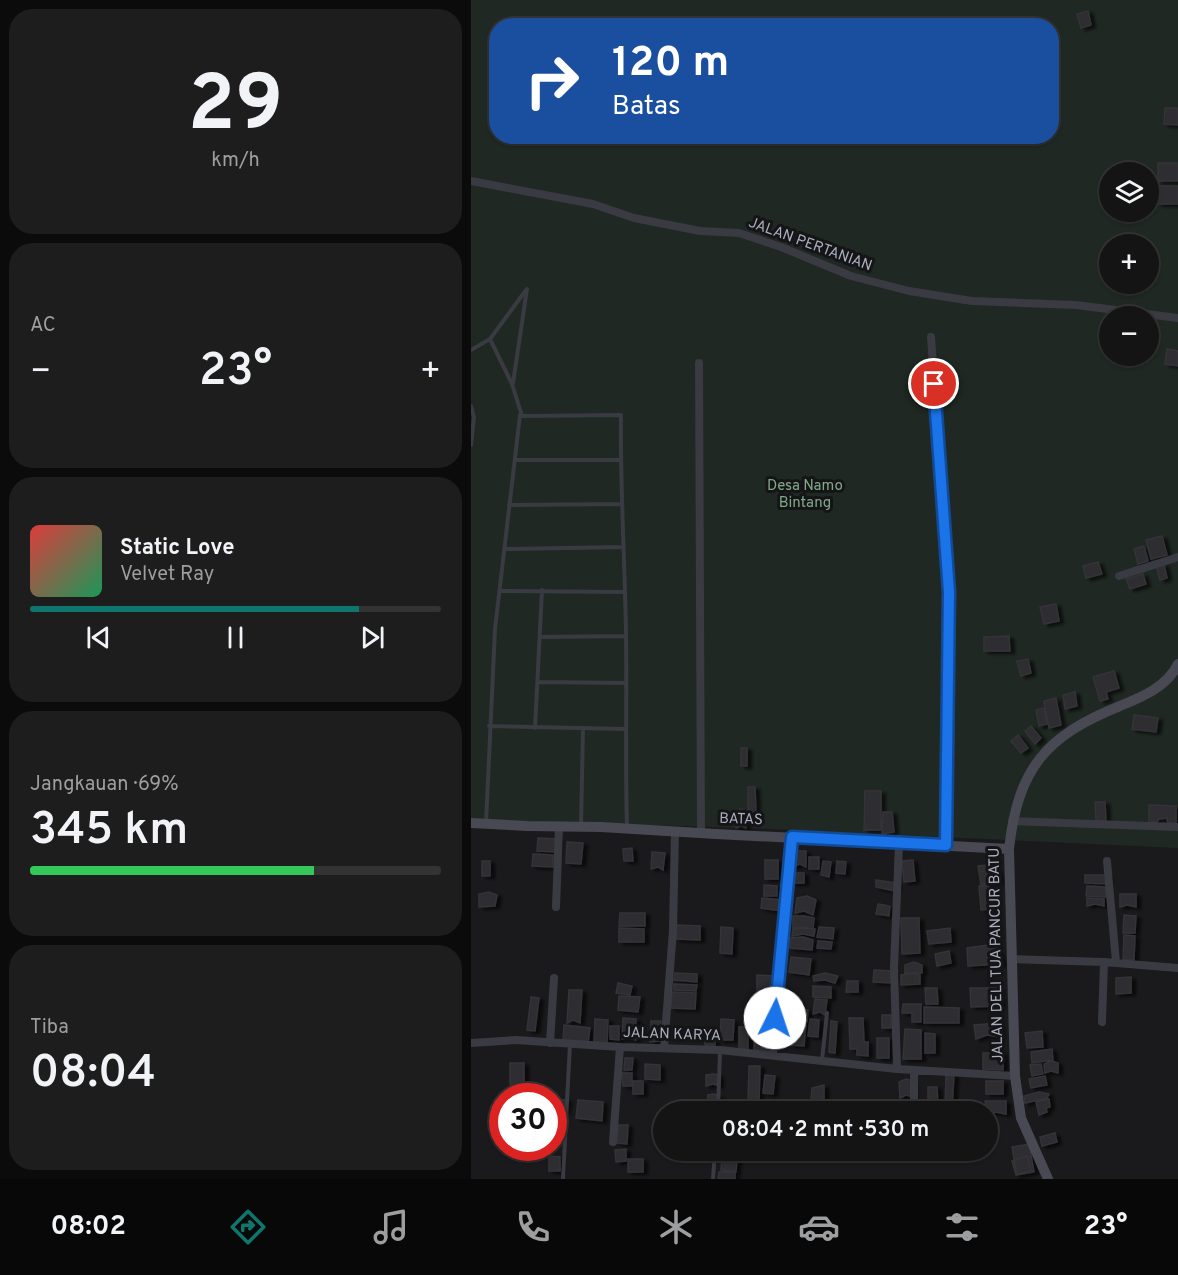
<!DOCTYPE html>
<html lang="id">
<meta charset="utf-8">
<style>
:root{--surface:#141415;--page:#1d1d1e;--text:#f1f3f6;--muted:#9d9ea0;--line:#333334;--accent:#0f766e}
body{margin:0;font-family:Overpass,sans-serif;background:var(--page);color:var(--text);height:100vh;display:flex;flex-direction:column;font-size:22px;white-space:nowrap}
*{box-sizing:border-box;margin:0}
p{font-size:20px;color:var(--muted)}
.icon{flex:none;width:33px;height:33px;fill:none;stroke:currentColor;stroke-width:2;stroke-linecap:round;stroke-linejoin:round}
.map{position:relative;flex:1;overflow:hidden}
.side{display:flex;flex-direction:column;gap:9px;padding:9px;background:#0b0b0c;width:471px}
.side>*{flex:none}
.guide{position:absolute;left:18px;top:18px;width:570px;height:126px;border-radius:24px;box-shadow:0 2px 4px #0004,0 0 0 2px var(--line);background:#1a4fa0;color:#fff;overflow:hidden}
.fabs{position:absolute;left:628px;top:162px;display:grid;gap:12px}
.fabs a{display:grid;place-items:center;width:60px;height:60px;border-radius:50%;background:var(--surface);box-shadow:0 2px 4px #0004,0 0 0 2px var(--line);font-size:30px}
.speed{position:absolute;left:18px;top:1083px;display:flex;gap:12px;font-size:30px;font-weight:700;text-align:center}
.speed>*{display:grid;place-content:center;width:78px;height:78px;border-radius:50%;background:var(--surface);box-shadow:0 2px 4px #0004,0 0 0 2px var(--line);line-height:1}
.speed .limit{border:9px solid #d22;background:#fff;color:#111}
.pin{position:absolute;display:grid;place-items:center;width:51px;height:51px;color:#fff;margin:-26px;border:3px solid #fff;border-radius:50%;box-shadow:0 2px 6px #0007}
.me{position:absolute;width:66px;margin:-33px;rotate:4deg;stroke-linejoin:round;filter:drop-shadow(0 0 4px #0008)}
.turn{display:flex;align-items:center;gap:21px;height:126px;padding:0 24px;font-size:27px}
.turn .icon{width:78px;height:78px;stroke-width:2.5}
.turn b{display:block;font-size:42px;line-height:51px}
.big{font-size:45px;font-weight:600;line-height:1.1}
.side .card{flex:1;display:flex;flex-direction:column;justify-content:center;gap:9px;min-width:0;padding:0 21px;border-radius:24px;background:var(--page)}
.side .dial{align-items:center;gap:0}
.dial b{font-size:78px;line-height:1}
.song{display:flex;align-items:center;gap:18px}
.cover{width:72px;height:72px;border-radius:9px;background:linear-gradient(135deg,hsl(0 70% 55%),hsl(150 70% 35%))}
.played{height:6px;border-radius:3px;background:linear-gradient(90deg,var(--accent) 80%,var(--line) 80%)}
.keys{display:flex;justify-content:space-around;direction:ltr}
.heat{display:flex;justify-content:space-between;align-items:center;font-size:33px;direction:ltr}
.charge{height:9px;border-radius:4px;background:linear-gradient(90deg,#34c759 69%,var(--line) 0)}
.trip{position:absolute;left:182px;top:1101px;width:345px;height:60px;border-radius:30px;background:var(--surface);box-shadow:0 2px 4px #0004,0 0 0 2px var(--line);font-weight:600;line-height:60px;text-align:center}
.tabs{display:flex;height:96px;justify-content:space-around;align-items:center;background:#080808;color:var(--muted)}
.tabs .icon{width:42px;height:42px}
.tabs .selected{color:var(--accent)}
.tabs b{font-size:27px;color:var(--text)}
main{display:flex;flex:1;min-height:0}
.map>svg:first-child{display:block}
.green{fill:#1f2822;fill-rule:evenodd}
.building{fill:#2d2d30;stroke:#343338;stroke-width:1.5;filter:url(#shadow)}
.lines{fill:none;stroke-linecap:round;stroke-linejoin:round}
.lane{stroke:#3a3a42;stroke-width:4}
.street{stroke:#3a3a42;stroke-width:8}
.secondary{stroke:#484952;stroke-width:10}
.route-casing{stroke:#114b97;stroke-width:15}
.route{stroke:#1a73e8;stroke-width:10}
.labels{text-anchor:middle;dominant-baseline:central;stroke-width:6;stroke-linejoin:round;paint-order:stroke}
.street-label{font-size:15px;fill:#abaebd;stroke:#151517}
.park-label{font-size:15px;fill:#81a98a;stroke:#151517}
</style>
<main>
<section class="side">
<div class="card dial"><b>29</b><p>km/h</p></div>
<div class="card"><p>AC</p>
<div class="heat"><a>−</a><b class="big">23°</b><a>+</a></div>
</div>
<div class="card">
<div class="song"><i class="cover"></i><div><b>Static Love</b><p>Velvet Ray</p></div></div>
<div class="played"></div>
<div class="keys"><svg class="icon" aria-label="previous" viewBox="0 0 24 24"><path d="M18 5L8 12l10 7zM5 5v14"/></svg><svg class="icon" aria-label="pause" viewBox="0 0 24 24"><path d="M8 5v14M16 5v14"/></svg><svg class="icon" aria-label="next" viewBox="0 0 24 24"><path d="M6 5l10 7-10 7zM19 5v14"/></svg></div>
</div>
<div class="card"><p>Jangkauan · 69%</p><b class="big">345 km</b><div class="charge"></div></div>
<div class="card"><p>Tiba</p><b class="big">08:04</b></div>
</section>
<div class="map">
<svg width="707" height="1179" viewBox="0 0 707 1179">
<defs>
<filter id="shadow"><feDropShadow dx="4.5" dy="2.5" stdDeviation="1.5" flood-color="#0009"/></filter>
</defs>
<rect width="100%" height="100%" fill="#1a1a1c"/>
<path class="green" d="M0,0H707V848L275,828L0,820ZM26,26H580V136H26ZM639,172H678V212H639ZM639,244H678V284H639ZM639,316H678V356H639Z"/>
<path class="building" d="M617,11L620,25L610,28L606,14Z
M694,108H707V125L693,124Z
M687,163H707V181H687Z
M687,186H707V204H687Z
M696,349L707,351V366L694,364Z
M691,536L696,555L680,559L675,540Z
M673,546L677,561L667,564L663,549Z
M627,562L631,574L615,578L612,566Z
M693,564L696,578L689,580L685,566Z
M672,574L675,584L659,589L655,579Z
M585,604L588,621L573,624L569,607Z
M538,636L539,651H513V637Z
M557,659L560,673L550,676L546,661Z
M643,671L648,688L635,692L637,699L629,701L622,677Z
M604,692L606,706L594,709L592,695Z
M585,698L590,725L578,728L573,701Z
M573,708L576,724L568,726L565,710Z
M663,715L687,718L685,732L661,729Z
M560,726L570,738L564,744L554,731Z
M547,735L557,748L550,753L540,741Z
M270,748H276V766H270Z
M277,787H284L285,812H277Z
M394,791H410V830H393Z
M624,802H634L635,821H625Z
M678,805L705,806V823H697L696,818L688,819L686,822H678Z
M270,809L275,811V828L270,826L265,828V811Z
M412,812H421L423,832L411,834Z
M67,838L86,839L85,852L66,851Z
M96,842L112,843L110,864L95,863Z
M161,848L162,861H153L152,849Z
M321,851H335V867L329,864L321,867Z
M181,852L194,853L192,870L187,867L180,869Z
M62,854L82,855V867L61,866Z
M338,857H348V869H338Z
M294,860H307V879H294Z
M442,860L444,881L433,882L431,861Z
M11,861H19V876H11Z
M352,861L360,862L358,877L350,875Z
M366,861L375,862L374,874L365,873Z
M518,865L521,882L510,884L507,866Z
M526,869L528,882L510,885L508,872Z
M321,873H333V883H321Z
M614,875H637L636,884L614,883Z
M405,880L426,883L424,891L405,887Z
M293,885L306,886V896H293Z
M508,886H518L520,909L510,910Z
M616,886L635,887V897L615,896Z
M18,892L26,895L24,906L8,907V894Z
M649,894H665V907L656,905L649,907Z
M336,896L345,900L342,915L333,911L324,913L326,898Z
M291,898L312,900L310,911L290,908Z
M616,898L633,899V906L624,904L616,906Z
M407,904L419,906L418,916L405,914Z
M149,913H174V926H148Z
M653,915L665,916L664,933H652Z
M322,916H333L343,918L342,929L332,927L322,928Z
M430,918H448L449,953L431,954Z
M206,925L229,926V940L205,939Z
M250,927L262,928L261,954L249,953Z
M348,927L363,928L362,939L346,937Z
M148,928L173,929V942H148Z
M333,928L344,929L343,936L332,934L321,936L322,929Z
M479,928L480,942L458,944L456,931Z
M653,935L664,936L663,960L652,959Z
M332,937L342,940L341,950L319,948V938Z
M347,941L361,942L360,949L346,948Z
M525,944L531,964L497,966L496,948Z
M478,951L480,963L466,966L464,954Z
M320,957L340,959L338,975L318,972Z
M443,962L451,965V973H434V965Z
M403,970L422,971V983L402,982Z
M204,973L226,974V982L203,980Z
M354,973L367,976L364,983L354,980L343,981L342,976Z
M441,973L449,975V984L430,985V975Z
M286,975L304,976V992L286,991Z
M660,977V993L645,994V978Z
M376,981H387V992H375Z
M147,983L161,986L159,995L145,993Z
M203,984L226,985L225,991L203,990Z
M342,986L360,987V998L342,997Z
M454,988H466L467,1004H455Z
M499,988H528L529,1006L500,1007Z
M98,990H111L109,1023L102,1020L96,1023Z
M201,992L225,993L224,1009L200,1008Z
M285,993H301V1009L284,1008Z
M148,996L169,997L167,1012L147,1010Z
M60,997L68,998L64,1031L56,1030Z
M344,999L356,1000L354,1015L349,1012L342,1014Z
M432,1004H450V1022H441V1013H431Z
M316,1007L337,1010L336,1022L315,1019Z
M453,1007L488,1008V1023H453Z
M411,1015H420V1028H411Z
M152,1018L165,1019V1040L158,1038L151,1039Z
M378,1018H392L393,1042H397V1056L386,1055V1049H379Z
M124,1019L137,1020L136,1044L123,1043Z
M250,1019L263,1020L262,1040H249Z
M339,1019L348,1020L347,1037L337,1036Z
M180,1021H190L188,1041L179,1042Z
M360,1021L366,1022L364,1053L358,1052Z
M322,1022L335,1023L333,1046L320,1045Z
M284,1023L301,1024L300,1051H283Z
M528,1023L529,1037L516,1035L505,1039L503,1025Z
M93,1025L119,1028L117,1043L92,1041Z
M139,1026H148V1040L139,1039Z
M268,1027H277V1050H268Z
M434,1029L450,1030V1059H432Z
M571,1031L572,1047L556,1048L554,1033Z
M234,1033L244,1034V1045H234Z
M454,1033L464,1034V1053H454Z
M406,1038H418V1058H406Z
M581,1049L582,1060L561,1063L560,1052Z
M512,1053H532V1070L512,1069Z
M154,1058H162L161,1070H153Z
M581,1061L587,1063V1073L580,1071L574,1073L573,1064Z
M39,1063H53V1085L39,1084Z
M174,1064L189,1065V1080L174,1079Z
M570,1064L572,1074L561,1076L559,1065Z
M278,1066H289L288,1103L277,1102Z
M151,1073H161V1086H152Z
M242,1074L248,1075V1086L242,1084L235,1086V1075Z
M475,1074H483L481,1109H474Z
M294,1075L304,1076L302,1094L292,1093Z
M574,1076L576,1085L560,1088L558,1079Z
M435,1079L441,1081L442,1097L435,1095L429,1098L428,1082Z
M162,1081H172V1094H162Z
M515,1081H532V1094H515Z
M353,1085V1112H339L341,1088Z
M457,1087H466L467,1104L457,1105Z
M568,1092L578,1094L576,1098L554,1103L553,1096Z
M243,1094L248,1096L246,1112L242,1110L235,1111L237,1095Z
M82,1099L96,1100L94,1112L82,1111Z
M578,1099L579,1107L575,1108L576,1112L568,1115L565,1102Z
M107,1100L132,1102L131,1121L105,1118Z
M514,1101H535V1114L525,1112L516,1114Z
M253,1106L273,1107V1112H253Z
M147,1125H157L156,1144L146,1143Z
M584,1133L586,1142L571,1146L569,1137Z
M558,1144L563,1172L546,1175L541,1147Z
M155,1149V1161L145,1162L144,1150Z
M78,1156L89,1157V1171H78Z
M556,1156L560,1170L545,1175L541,1161Z
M251,1157L266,1158L265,1172L250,1170Z
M157,1159H172V1172H157Z
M248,1172H264V1179H247Z"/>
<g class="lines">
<path class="lane" d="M0,350L19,339L55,290
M42,383L56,289
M0,406L3,417L0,445
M51,416L150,415C149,488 154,561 155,635C156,699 154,763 156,828
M44,460H149
M38,505L151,504
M34,549L153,547
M29,591L154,592
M69,637L155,636
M67,682L155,683
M18,726L155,729
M64,728L71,590
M15,823L24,629L49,415L51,416L41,384L19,339
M110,826L112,728
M351,1060L356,1013
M247,1112L249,1050
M92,1179L99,1044
M242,1179L244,1150"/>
<path class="street" d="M0,181L122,204L163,218L229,231L268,233L310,247L380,276L438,291L501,301L605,305L707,318
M460,337L478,592L475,845
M228,363L230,833
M648,576L707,557
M541,821L707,827
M636,861L645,962
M85,907L88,827
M541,959L633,962L707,968
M631,1022L633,962
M0,1043L45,1040L149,1047L249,1050L426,1069L544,1076
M79,1043L83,978
M193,1048L202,930L204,832
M302,1055L307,981L321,837
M426,1069L423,967L428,844
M443,1112V1070
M142,1142L149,1047"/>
<path class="secondary" d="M0,823L56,826L130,827L245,834L538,849
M577,1179L550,1118L544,1076L538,849C547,769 574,736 649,706C671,697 696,687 707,664"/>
</g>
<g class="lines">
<g class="route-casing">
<path id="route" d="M304,1018L321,837L475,845L478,592L463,384"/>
</g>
<use href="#route" class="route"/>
</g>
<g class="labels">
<g class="street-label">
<text transform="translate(339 245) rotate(20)">JALAN PERTANIAN</text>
<text transform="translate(270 820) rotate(2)">BATAS</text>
<text transform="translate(526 955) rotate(-91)">JALAN DELI TUA PANCUR BATU</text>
<text transform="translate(201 1035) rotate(2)">JALAN KARYA</text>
</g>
<g class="park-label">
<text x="334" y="486">Desa Namo<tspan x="334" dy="17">Bintang</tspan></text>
</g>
</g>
</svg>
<div class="fabs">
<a><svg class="icon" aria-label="layers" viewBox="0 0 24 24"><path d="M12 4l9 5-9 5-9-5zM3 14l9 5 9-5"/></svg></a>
<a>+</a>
<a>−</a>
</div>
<div class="speed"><div class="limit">30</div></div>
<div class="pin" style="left:463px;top:384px;background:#d93025"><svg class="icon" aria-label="arrive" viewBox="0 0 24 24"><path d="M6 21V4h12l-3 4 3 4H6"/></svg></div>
<svg class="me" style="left:304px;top:1018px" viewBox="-20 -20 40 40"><circle r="19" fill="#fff"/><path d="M0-13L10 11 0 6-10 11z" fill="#1a73e8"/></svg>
<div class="trip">08:04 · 2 mnt · 530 m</div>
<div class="guide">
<div class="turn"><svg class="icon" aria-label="right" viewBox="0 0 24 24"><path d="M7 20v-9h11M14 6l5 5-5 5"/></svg><div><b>120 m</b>Batas</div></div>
</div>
</div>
</main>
<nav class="tabs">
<b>08:02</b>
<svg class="icon selected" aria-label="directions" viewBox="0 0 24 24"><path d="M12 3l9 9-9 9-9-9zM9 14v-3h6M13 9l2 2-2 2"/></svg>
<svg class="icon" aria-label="music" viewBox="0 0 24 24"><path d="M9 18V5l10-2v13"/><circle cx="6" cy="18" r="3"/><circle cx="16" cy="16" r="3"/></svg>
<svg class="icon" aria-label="phone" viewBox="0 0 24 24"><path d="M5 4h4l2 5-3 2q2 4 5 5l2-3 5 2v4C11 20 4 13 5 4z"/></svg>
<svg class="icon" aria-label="climate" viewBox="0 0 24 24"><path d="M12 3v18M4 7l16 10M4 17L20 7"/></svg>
<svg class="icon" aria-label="car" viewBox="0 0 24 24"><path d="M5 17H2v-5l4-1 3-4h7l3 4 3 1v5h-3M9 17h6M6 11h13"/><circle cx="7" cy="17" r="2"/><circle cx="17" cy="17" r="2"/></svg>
<svg class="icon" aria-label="filters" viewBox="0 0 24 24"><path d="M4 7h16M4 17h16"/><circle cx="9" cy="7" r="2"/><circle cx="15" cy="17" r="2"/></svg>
<b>23°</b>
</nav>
